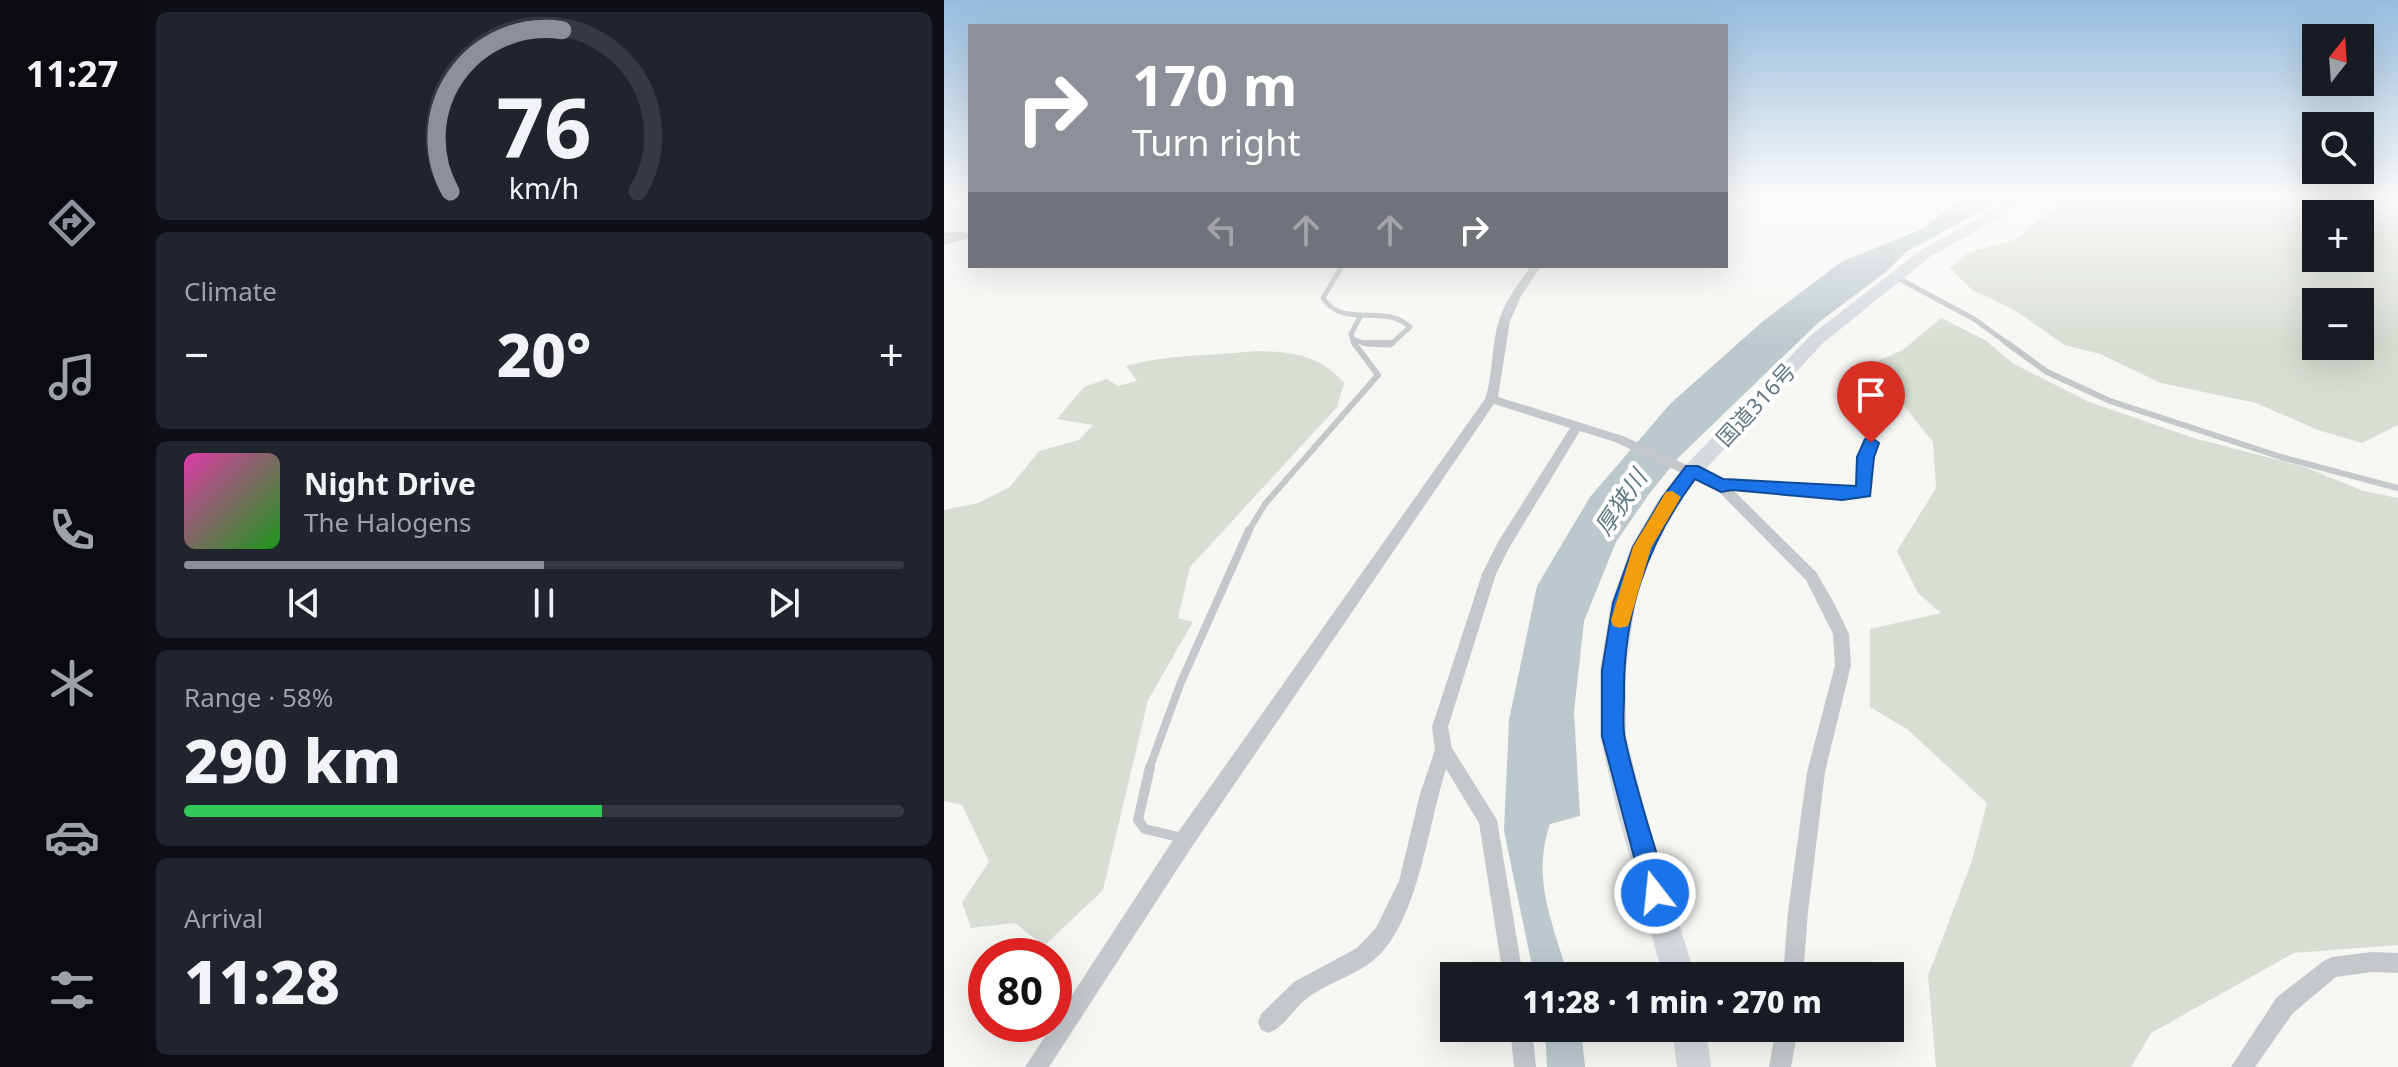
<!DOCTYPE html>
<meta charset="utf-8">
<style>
:root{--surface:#171b24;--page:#20242c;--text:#f1f3f6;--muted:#9ea1a6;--line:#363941;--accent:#8c9099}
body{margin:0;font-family:"Noto Sans","Noto Sans JP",sans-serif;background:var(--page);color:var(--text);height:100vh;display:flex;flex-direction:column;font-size:30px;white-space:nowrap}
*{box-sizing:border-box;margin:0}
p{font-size:26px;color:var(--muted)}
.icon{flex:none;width:44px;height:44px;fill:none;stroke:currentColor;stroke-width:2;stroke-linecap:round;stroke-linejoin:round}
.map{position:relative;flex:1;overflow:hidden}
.side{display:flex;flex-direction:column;gap:12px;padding:12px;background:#0d0f14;width:800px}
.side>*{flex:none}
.guide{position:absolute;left:24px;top:24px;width:760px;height:244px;border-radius:0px;box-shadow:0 8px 32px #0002;background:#8c9099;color:#fff;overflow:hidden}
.needle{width:52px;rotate:17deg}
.buttons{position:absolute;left:1358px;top:24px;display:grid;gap:16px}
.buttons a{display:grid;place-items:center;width:72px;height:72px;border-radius:0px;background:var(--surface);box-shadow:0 8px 32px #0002;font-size:40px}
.speed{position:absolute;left:24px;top:938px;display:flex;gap:16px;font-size:40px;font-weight:700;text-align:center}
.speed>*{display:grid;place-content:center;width:104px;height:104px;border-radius:50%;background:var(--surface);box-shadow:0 8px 32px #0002;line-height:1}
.speed .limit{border:12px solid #d22;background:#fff;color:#111}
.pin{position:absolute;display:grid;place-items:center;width:68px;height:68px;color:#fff;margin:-82px -34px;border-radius:50% 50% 50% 0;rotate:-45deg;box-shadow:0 0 8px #0007}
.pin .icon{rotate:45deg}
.me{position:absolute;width:88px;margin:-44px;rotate:344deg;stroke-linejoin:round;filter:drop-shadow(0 0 6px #0008)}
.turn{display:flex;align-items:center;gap:28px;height:168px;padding:0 32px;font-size:36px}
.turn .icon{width:104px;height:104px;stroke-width:2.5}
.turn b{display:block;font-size:56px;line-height:68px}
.lanes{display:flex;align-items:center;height:76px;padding:0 32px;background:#0003;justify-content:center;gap:40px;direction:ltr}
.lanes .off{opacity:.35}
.big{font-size:60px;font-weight:800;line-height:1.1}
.side .card{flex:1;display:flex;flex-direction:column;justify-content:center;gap:12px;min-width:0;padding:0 28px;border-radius:12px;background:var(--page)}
.side .dial{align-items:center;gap:0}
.dial svg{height:208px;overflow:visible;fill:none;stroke:var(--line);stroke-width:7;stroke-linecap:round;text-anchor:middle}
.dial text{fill:var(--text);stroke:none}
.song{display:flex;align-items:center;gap:24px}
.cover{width:96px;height:96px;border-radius:12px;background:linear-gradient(135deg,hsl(320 70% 55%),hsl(120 70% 35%))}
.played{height:8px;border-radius:4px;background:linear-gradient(90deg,var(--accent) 50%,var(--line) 50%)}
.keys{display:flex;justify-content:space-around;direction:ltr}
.heat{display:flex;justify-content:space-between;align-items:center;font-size:44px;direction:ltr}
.charge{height:12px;border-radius:6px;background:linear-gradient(90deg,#34c759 58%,var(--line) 0)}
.trip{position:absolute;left:496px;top:962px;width:464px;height:80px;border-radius:0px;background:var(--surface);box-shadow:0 8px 32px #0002;font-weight:800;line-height:80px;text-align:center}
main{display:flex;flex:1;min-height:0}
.tab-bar{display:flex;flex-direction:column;width:144px;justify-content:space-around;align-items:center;background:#090b0e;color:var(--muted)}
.tab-bar .icon{width:56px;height:56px}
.tab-bar .on{color:var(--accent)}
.tab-bar b{font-size:36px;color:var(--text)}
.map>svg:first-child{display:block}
.green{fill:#d8ded4;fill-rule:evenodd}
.water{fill:#bcc8cc}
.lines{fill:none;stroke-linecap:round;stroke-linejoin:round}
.service-far3{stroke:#c4c8cb;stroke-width:5}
.service-far2{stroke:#c4c8cb;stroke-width:6}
.service-far1{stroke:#c4c8cb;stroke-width:8}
.service{stroke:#c4c8cb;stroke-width:10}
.minor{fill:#c4c8cb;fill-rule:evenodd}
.trunk{fill:#d4d9dd;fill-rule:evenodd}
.route{fill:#1a73e8;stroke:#114b97;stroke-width:2}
.slow{fill:#f59e0b}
.labels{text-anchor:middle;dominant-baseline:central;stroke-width:8;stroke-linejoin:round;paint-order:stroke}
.street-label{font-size:22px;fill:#647785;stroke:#fff}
.water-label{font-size:24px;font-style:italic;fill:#607982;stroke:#fff}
</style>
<main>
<nav class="tab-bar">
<b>11:27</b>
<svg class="icon on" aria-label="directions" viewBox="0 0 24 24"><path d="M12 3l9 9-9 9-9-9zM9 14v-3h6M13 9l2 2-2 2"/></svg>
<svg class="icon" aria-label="music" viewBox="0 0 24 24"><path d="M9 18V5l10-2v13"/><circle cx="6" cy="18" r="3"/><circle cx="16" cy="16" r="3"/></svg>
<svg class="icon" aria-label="phone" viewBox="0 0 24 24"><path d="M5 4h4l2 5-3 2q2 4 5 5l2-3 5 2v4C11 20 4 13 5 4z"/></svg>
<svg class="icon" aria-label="climate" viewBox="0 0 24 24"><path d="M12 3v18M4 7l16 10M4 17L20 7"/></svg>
<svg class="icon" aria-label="car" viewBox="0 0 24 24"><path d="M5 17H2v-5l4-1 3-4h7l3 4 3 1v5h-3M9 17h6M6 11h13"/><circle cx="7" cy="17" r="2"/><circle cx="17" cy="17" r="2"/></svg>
<svg class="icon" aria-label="filters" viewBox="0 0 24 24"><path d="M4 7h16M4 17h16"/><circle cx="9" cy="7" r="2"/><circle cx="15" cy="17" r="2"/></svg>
</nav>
<section class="side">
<div class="card dial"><svg viewBox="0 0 100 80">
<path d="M14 69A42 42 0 1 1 86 69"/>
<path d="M14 69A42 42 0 0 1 57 7" stroke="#8c9099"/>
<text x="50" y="56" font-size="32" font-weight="700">76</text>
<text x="50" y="72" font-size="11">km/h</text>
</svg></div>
<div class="card"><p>Climate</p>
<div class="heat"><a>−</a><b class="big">20°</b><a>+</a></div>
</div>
<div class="card">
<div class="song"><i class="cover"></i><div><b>Night Drive</b><p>The Halogens</p></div></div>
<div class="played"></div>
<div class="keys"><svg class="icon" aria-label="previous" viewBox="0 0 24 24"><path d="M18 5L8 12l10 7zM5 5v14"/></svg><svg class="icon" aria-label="pause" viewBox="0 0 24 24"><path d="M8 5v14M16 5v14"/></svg><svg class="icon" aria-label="next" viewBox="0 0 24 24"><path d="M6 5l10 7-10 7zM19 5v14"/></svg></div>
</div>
<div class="card"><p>Range · 58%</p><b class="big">290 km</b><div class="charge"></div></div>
<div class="card"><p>Arrival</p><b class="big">11:28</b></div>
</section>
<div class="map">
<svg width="1454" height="1067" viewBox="0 0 1454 1067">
<rect width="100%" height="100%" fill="#f6f6f3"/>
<path class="green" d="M1133,195H1454V425L1418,443L1374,430L1312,403L1217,383L1156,354L1121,345L1069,309L1028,290L1006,268L1025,252L1071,240L1103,213ZM1372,214H1416V258H1372ZM1372,302H1416V346H1372Z
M997,318L1041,340L1070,364L1145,402L1253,439L1361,467L1419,491L1454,498V945L1350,953L1207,1033L1187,1067H992L984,976L1027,864L1043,803L963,729L926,707V629L997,613L974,593L953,551L992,488L989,442L943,385L934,361L959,350Z
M312,351C349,352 374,354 400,383L393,407L246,567L234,618L249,622L204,700L159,890L100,946L71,923L27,928L18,902L45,862L18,805L0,801V510L34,503L66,487L95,451L135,440L149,425L113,419L140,387L163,379L174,386L193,381L182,366C225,354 268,356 312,351Z"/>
<path class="water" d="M1024,195H1057L1041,209L962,252L943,271L875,322L735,457L705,494L672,542L640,621L630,712L636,816L606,824C587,879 609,923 624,976H590L560,831L565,720L593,586L646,497L726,404L818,322L897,262L976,230Z
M601,1028H637L641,1067H603Z"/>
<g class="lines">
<path class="service-far3" d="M0,235L18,234
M0,242L26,235
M398,266L379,298C400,330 440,302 466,327L446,345
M950,276L1030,319L1066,345
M408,339L423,344L443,345
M411,345L407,334L416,317"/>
<path class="service-far2" d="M420,343H448
M1063,343L1103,372L1166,401L1337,457L1454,488
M304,532L321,504L434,375L410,343"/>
<path class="service-far1" d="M205,769L237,682L305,530"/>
<path class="service" d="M206,767L194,820L201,829L239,838"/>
<path class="minor" d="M587,266H597L577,296L566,321L554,397L679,436L778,481L788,478L898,489L913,488C914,471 911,447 927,439L933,443L927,457L925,495L898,499L787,488L872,572L890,603L905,634L907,665L881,772L864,912L859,976H839L844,912L863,772L891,665L889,634L862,580L772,489L671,442L636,431L565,548L552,574L504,727L508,748L553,820L579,976H559L535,823L502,769C484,823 474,929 426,963C408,976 385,983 366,996C351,1006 342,1026 325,1033L317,1030L314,1022L317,1014L350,982L413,948L432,928L455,881L476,794L491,750L488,727L538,574L554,542L626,428L550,404L249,845L105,1067H81L235,831L541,399C549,376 547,352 553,328C558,305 573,285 587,266Z
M1428,952L1454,953V973L1428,972L1392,977L1349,1013L1311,1067H1287L1333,997L1381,960L1388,957Z
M566,1028H588L592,1067H570Z
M832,1028H854L847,1067H825Z"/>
<path class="trunk" d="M1065,195H1080L1061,215L987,256L879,343L755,476L732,507L709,548L691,603L682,670V736L702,815L751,976H719L674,815L656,736V670L667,603L687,547L716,497L741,466L867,335L977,250L1051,209Z
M728,1028H762L767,1067H733Z"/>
</g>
<linearGradient id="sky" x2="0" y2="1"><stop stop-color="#96bcdd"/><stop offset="0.57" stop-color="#fbfbfa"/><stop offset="1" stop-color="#fbfbfa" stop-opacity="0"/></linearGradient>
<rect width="1454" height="345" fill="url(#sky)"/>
<path class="route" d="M927,437L935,443L930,457L926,496L898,500L788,490L777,492L751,479C702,545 679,614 680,696C680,710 678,726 681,739C692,791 710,842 724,893L720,902L711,906L702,902L658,736V670L669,603L689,547L718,498L742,466H754L779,479L912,486L913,457L921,439Z"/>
<path class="slow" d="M728,491L737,497L707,548L686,620L684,626L676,628L669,626L667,620L689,547L722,492Z"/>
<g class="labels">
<g class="street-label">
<text transform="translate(811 404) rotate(-47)">国道316号</text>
</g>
<g class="water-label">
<text transform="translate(676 502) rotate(-56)">厚狭川</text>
</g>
</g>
</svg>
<div class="buttons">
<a><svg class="needle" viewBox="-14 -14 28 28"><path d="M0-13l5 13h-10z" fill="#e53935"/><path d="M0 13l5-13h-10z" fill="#9ea1a6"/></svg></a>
<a><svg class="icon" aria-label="search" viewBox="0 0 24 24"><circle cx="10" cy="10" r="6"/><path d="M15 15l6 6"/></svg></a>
<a>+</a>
<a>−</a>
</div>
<div class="speed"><div class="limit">80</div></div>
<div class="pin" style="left:927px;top:443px;background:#d93025"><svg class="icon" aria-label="arrive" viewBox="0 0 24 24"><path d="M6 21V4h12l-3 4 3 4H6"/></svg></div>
<svg class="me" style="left:711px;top:893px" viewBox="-20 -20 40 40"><circle r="17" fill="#1a73e8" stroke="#fff" stroke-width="3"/><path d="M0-11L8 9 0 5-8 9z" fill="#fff"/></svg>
<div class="trip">11:28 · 1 min · 270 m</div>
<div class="guide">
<div class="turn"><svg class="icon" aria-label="right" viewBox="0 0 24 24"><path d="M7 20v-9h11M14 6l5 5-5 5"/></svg><div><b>170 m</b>Turn right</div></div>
<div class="lanes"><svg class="icon off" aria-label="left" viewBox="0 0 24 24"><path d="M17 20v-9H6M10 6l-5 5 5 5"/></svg><svg class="icon off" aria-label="ahead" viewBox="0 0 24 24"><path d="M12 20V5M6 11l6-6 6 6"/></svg><svg class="icon off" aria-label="ahead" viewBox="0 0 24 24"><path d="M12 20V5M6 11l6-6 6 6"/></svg><svg class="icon" aria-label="right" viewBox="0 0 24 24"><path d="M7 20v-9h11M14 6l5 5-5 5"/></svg></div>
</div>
</div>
</main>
